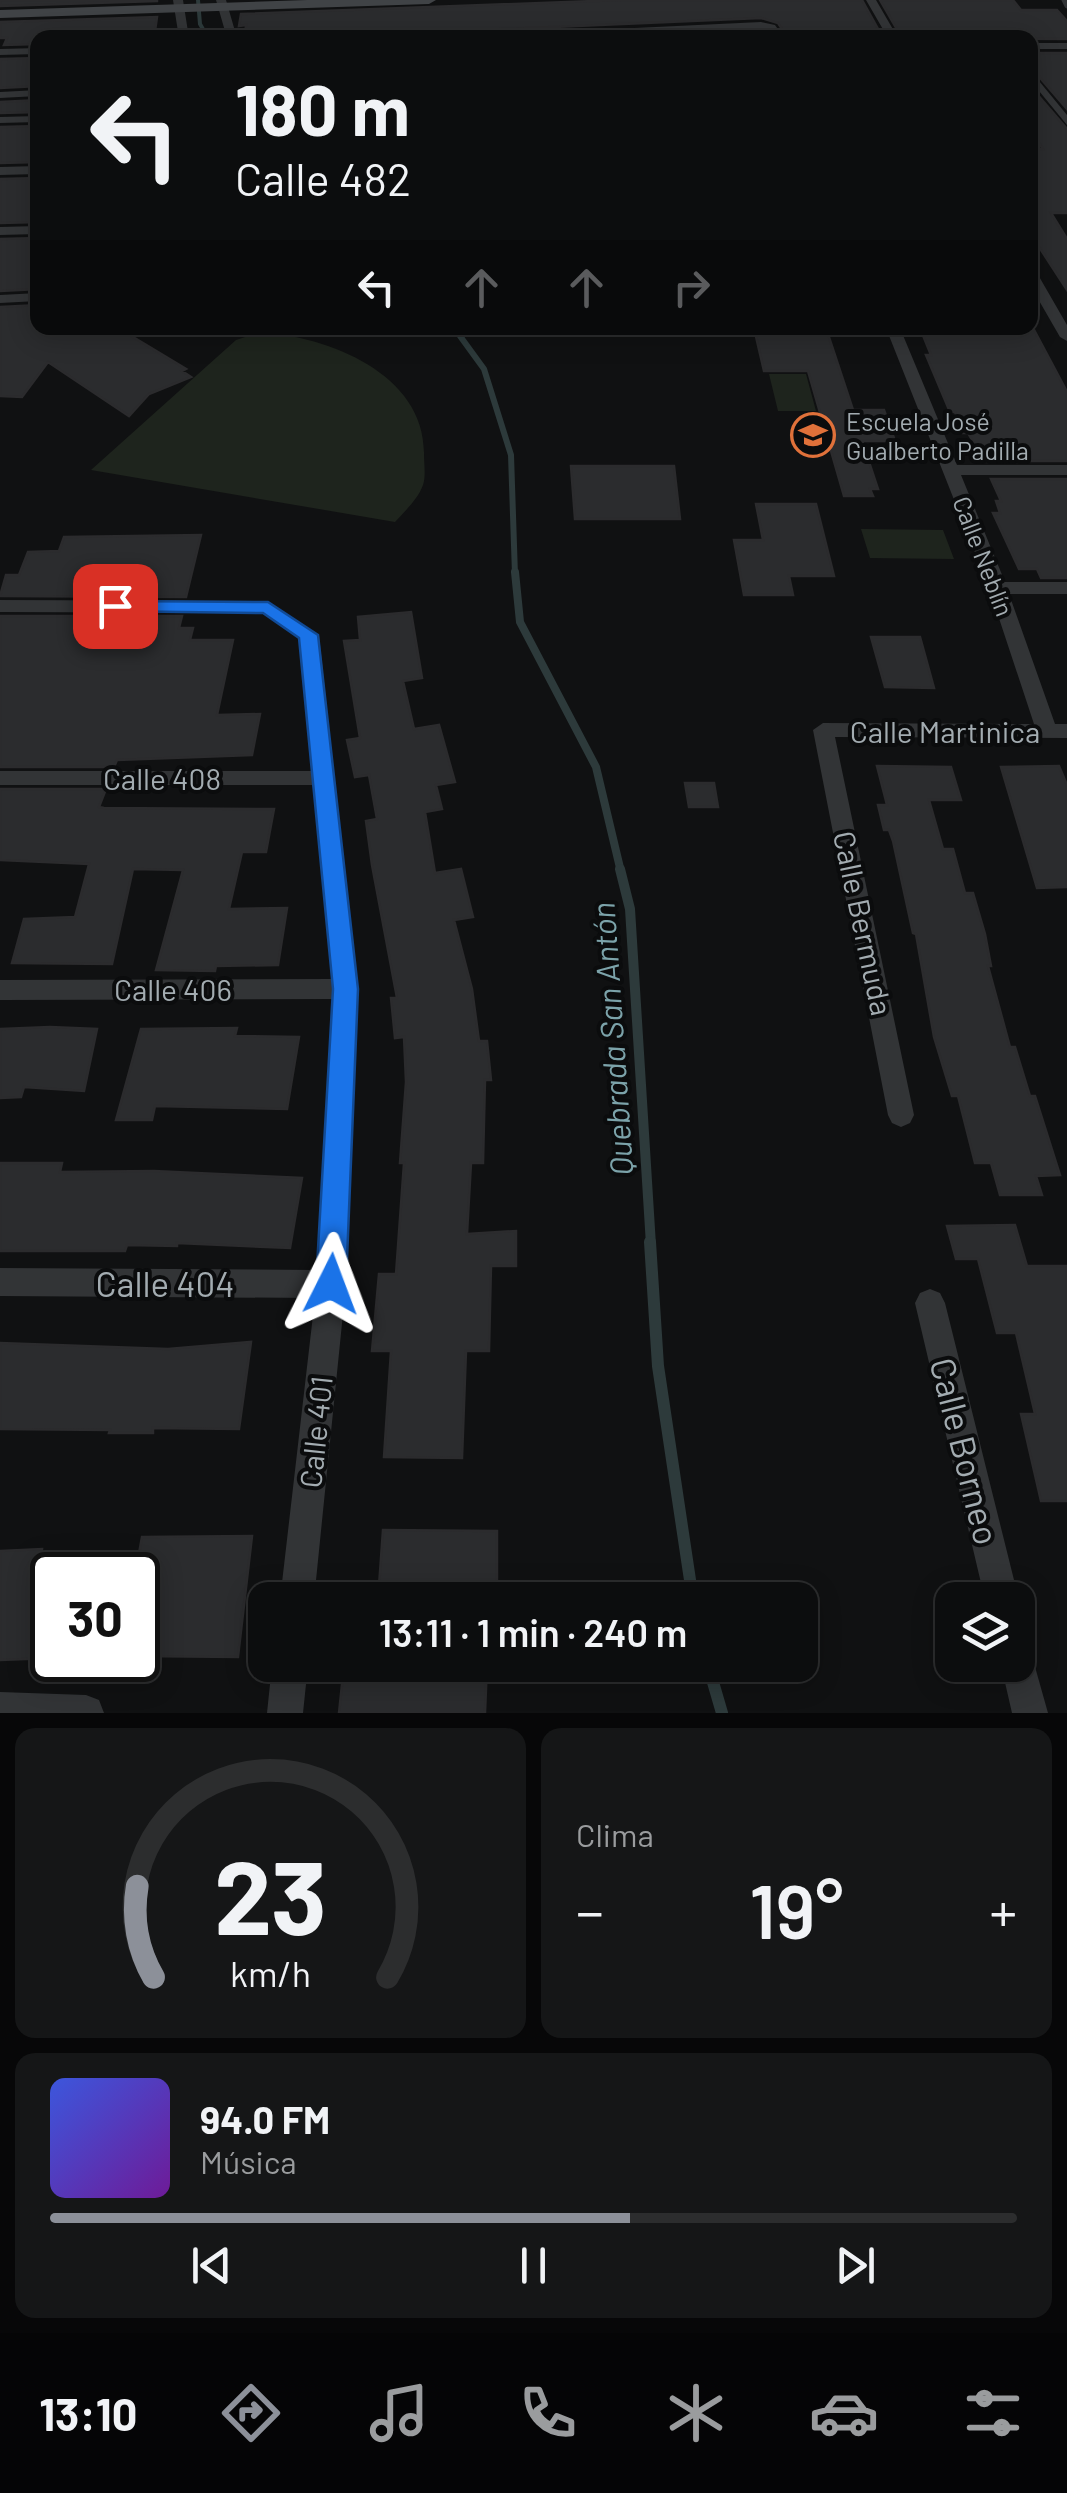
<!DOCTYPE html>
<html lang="es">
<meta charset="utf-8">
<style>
:root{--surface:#0c0d0e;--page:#151617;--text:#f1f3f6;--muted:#9a9c9e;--line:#2c2d2e;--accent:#8c9099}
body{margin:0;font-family:Barlow,sans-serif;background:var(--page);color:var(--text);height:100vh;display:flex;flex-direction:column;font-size:38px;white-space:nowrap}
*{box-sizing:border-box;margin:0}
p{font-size:32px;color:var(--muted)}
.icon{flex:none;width:55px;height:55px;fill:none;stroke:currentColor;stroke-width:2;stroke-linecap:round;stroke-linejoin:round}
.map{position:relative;height:1713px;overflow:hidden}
.side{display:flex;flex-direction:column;gap:15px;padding:15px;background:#070708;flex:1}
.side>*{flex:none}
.top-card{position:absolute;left:30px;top:30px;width:1008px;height:305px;border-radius:20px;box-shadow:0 5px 25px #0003,0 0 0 2px var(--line);background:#0c0d0e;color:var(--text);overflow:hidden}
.tools{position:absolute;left:935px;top:1582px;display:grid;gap:20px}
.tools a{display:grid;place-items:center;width:100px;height:100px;border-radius:20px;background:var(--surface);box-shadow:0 5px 25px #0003,0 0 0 2px var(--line);font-size:50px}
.speed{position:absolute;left:30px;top:1552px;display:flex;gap:20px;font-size:50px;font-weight:700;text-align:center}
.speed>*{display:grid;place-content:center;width:130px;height:130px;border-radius:50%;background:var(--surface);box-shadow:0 5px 25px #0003,0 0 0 2px var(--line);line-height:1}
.speed .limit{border:5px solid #111;border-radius:15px;background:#fff;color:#111}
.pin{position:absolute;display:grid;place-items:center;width:85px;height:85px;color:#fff;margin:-42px;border-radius:20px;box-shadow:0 5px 15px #0006}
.me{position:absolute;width:110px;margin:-55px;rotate:3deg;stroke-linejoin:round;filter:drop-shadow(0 0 8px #0008)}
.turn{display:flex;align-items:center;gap:35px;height:210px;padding:0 40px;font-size:45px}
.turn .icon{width:130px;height:130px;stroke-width:2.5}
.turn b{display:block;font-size:70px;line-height:85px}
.lanes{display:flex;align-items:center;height:95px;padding:0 40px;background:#0003;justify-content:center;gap:50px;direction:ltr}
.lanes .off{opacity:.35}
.big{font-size:75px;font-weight:600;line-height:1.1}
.side .tile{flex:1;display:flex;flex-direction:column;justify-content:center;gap:15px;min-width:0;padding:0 35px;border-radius:20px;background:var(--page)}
.side .dial{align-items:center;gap:0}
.dial svg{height:260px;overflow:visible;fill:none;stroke:var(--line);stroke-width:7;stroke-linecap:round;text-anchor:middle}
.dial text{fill:var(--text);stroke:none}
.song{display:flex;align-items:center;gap:30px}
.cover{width:120px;height:120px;border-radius:15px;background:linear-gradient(135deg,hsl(230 70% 55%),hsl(280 70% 35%))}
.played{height:10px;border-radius:5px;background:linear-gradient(90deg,var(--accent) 60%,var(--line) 60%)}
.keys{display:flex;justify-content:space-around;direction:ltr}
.heat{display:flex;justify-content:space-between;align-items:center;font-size:55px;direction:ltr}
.side .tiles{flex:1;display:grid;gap:15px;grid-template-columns:1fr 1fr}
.tile:last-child{grid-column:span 2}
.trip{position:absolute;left:248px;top:1582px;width:570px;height:100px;border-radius:20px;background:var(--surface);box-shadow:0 5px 25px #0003,0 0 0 2px var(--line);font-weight:600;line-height:100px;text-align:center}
.dock{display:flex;height:160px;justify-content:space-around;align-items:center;background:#050506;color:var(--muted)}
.dock .icon{width:70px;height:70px}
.dock .current{color:var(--accent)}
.dock b{font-size:45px;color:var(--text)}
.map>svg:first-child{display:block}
.green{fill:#1e241d}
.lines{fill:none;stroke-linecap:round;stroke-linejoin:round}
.stream-far5{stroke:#2d3a3b;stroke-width:4}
.stream-far4{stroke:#2d3a3b;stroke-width:5}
.stream-far3{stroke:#2d3a3b;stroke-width:6}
.stream-far2{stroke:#2d3a3b;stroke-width:8}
.stream-far1{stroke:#2d3a3b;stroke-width:10}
.stream{stroke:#2d3a3b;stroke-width:12}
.building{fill:#2b2c2e;stroke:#2b2b2d;stroke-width:2.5}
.lane{stroke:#323436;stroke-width:5}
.street{fill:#323436;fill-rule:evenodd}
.secondary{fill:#404346;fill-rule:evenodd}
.route{fill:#1a73e8;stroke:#114b97;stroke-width:2.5}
.labels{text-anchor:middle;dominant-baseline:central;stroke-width:8;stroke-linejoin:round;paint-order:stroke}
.far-poi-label{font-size:25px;fill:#a3acb1;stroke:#0b0c0d;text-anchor:start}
.far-street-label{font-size:25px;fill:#a3acb1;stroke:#0b0c0d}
.street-label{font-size:30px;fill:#a3acb1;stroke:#0b0c0d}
.water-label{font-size:32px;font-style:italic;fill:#7ca3aa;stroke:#0b0c0d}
.near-street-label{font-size:35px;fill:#a3acb1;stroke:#0b0c0d}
</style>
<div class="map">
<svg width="1067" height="1713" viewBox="0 0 1067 1713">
<rect width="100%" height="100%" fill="#101112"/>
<path class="green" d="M261,332C329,337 425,374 424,454C424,464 426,476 423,485C418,499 405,511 395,522L91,470L236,340Z
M769,374H806L816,411H778Z
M861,529L943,530L954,559L870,558Z"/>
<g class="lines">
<path class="stream-far5" d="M198,0L200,24L208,38"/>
<path class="stream-far4" d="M454,328L462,338"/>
<path class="stream-far3" d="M460,336L484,369L511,455L515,575"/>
<path class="stream-far2" d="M515,572L520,622L596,767L621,872"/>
<path class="stream-far1" d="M620,869L630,909L651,1245"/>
<path class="stream" d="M650,1242L658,1366L693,1600
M708,1665L722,1713"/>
</g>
<path class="building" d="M0,0H157V1L0,6Z
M621,0H862L883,38H788L778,23L761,18L296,38H249L245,36L246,25L239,26L241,14Z
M880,0H1013L1021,10H1057L1067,21V39L902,38Z
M157,17L154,38H38V44L4,45L7,38H0V22Z
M761,32L770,38H567Z
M1030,53H1067V109L1030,66Z
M38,58V86L0,88V59Z
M1030,86L1067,129V213H1051L1067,239V290L1030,233V149H1043L1030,130Z
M38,100V112L0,113V102Z
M38,126V162L0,163V127Z
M38,178V222L0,223V179Z
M38,238V289L0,291V239Z
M38,305V328H118L186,369L182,371L191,377L149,394L129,416L48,362L22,397L0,396V307Z
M754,328H826L853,410H884L895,441H862L878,489H870L873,496H844L808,371H764Z
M920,328H1033L1067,392V461H984L968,433H963L955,412H950L926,355H931Z
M571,466H674L680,519H575Z
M991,479H1067V578H1041L1037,569H1019L993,513H1000L996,501H1001Z
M756,504H816L834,576H789L793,595H744L734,540H763Z
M201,535L186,597L0,596L6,575H19L28,552L59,551L64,537Z
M411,612L422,678L403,681L414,729L439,725L455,782L436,785L442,809L425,812L435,873L461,869L473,917L454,920L472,989L479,1041H487L491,1080H485L483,1163H471L467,1234L516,1231V1266H491L489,1351H466L462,1458L384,1457L391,1351H372L379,1274H396L404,1163H400L406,1082L404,1037L395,1038L391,998H397L372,865L366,821L377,819L369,775L355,777L347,740L360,738L344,641L360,640L358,617Z
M0,616H182L179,628H193L190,640H233L217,715L260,714L252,755L117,760L114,767H0Z
M871,637H920L934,688L885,687Z
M877,766L951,767L961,800H929L943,849H953L965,893H973L985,934L991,966H988L1010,1047H1015L1030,1096H1035L1060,1175L1036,1176L1042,1195H1000L991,1163H975L958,1096H952L934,1037L916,934L913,933L893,841L889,830H884L878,805H887Z
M1059,766L1067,785V887L1037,888L1001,767Z
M685,783H714L718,807H689Z
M0,789H106L99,807L104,808L274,809L266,852H242L229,909L287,908L278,965L216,966L215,971L156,970L183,870L133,869L112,964L12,963L24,919L75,917L89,864L0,860Z
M50,1027L97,1029L84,1091L24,1087L21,1097L0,1098V1029Z
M237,1028L235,1036L299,1037L287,1109L155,1106L152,1120H116L141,1029Z
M0,1163H62L60,1172L154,1171L302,1178L290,1248L177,1243V1246L127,1245L125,1251H0Z
M1015,1225L1027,1266H1067V1501H1041L1021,1414H1035L1016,1333H997L978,1259H956L947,1226Z
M251,1342L239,1429L153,1428V1433H109L110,1430L0,1429V1343L168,1349Z
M383,1530L497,1531V1600H378Z
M252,1536L238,1657L138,1656L135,1575L142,1537Z
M42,1549L41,1557H52V1658L0,1660V1551Z
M344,1665H487L485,1713H339Z"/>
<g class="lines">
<path class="lane" d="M1064,0L1067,6"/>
<path class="street" d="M173,0H183L189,38H179Z
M216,0H226L237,38H227Z
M866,0H876L898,38H888Z
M761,22L775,25L784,38H775L769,29L761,28L423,38Z
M1030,43H1067V49H1030Z
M38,48V54L0,55V49Z
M1030,70L1067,115V125L1030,80Z
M38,90V96L0,98V92Z
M38,116V122L0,123V117Z
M38,166V174L0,175V167Z
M38,226V234L0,235V227Z
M1030,269L1037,273L1067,325V341L1060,337L1030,285Z
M38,293V301L0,303V295Z
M886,328H900L957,465H1067V475H961L1005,582H1067V594H1009L1055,724H1067V738L835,737L914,1115L910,1123L901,1127L892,1123L888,1115L813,730L823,723L1034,724L989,588Z
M0,600L267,601L319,635L357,989L346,1284L314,1600H280L315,1298L0,1296V1268L317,1270L332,999L0,1000V980L332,979L314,785H0V771H312L300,638L263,613L0,612Z
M930,1289L940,1293L945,1303L1019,1600L1018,1604V1600H985L915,1303L920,1293Z
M1018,1643L1030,1649L1048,1713H1012L1001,1665H1018Z
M272,1665H308L303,1713H267Z
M0,1692L86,1695L99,1700L104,1713H0Z"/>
<path class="secondary" d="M307,0H436L429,4L0,18V10Z"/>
</g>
<path class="route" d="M115,601L268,602L318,635L358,989L346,1284L341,1294L331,1298L321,1294L316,1284L333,989L299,638L263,613L108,611L105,606Z"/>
<defs>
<g id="school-ring" transform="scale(2.25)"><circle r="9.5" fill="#0b0c0d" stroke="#e0713a" stroke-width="1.5"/><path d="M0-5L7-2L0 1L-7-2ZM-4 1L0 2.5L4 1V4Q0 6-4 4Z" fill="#e0713a"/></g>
</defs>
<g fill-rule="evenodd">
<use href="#school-ring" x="813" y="435"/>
</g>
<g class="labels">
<g class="far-poi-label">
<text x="846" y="421">Escuela José<tspan x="846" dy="29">Gualberto Padilla</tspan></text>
</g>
<g class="far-street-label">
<text transform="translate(984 556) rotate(69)">Calle Neblín</text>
</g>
<g class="street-label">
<text x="945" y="731">Calle Martinica</text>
<text x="162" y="778">Calle 408</text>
<text transform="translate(864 923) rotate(78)">Calle Bermuda</text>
<text x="173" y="989">Calle 406</text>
<text transform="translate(315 1432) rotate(-84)">Calle 401</text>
</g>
<g class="water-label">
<text transform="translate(611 1039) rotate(-94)">Quebrada San Antón</text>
</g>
<g class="near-street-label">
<text x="165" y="1283">Calle 404</text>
<text transform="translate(966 1451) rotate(76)">Calle Borneo</text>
</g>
</g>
</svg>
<div class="tools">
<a><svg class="icon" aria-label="layers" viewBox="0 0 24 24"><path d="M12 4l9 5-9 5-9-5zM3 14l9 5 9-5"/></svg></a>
</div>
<div class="speed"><div class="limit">30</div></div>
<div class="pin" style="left:115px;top:606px;background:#d93025"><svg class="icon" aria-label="arrive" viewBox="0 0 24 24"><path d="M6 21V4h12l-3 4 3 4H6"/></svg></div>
<svg class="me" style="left:331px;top:1284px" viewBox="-20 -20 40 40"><path d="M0-17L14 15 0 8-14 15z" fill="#1a73e8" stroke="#fff" stroke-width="4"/></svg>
<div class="trip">13:11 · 1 min · 240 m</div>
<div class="top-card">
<div class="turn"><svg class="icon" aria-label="left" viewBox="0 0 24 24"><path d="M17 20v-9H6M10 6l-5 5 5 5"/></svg><div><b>180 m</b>Calle 482</div></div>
<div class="lanes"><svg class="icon" aria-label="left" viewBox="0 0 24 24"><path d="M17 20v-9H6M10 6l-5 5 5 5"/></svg><svg class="icon off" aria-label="ahead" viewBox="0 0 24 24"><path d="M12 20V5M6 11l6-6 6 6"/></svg><svg class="icon off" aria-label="ahead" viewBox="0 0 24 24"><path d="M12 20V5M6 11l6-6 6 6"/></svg><svg class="icon off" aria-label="right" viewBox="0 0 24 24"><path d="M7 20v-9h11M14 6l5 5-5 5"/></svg></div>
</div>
</div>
<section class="side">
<div class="tiles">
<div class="tile dial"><svg viewBox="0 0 100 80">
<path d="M14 69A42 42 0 1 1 86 69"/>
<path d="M14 69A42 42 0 0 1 9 41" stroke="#8c9099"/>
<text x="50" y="56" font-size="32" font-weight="700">23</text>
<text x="50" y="72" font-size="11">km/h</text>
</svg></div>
<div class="tile"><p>Clima</p>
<div class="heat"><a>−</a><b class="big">19°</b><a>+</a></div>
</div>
<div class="tile">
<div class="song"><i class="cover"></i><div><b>94.0 FM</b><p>Música</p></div></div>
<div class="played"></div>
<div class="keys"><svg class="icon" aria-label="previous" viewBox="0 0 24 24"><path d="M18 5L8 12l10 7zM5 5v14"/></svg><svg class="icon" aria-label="pause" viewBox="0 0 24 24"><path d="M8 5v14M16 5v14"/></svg><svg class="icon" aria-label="next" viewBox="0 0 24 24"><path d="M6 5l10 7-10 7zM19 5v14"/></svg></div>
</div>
</div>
</section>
<nav class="dock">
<b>13:10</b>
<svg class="icon current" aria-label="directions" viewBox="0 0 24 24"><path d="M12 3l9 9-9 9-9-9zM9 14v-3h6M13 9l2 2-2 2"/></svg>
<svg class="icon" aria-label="music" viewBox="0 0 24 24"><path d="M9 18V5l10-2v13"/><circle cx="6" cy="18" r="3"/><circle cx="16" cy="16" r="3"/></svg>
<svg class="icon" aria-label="phone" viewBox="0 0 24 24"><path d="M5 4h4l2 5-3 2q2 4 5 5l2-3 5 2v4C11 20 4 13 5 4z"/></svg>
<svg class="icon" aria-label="climate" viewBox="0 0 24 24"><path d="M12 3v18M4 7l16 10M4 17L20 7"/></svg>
<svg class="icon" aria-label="car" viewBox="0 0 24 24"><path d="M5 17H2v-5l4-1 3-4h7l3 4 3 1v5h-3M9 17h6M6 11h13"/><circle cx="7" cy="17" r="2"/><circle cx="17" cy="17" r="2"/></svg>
<svg class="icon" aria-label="filters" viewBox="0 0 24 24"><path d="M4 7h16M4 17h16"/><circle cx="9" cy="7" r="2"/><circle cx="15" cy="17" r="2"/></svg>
</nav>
